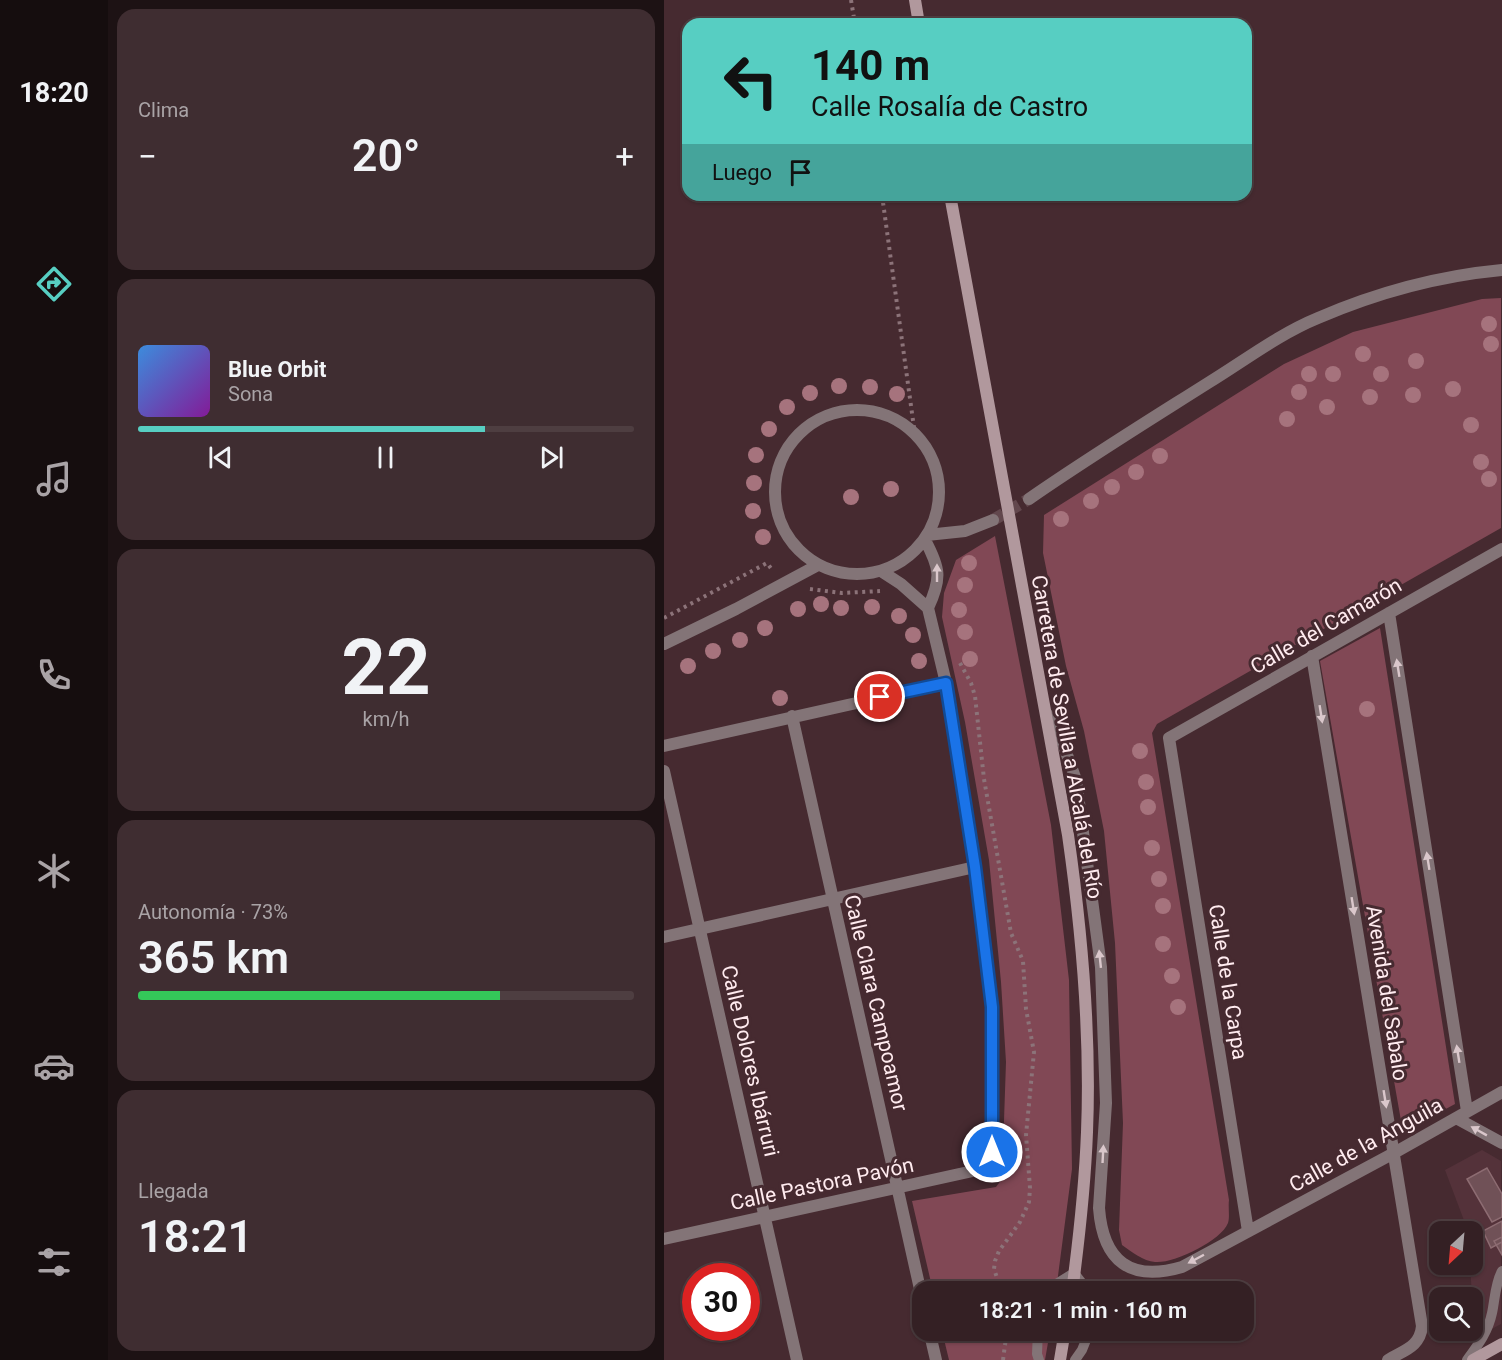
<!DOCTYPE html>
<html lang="es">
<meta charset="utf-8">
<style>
:root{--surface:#342024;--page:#3f2d31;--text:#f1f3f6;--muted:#a9a3a6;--line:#4e3e41;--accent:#57cec2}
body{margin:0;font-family:Roboto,sans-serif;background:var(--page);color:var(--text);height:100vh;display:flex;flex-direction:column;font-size:22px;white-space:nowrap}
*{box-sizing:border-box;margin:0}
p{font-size:20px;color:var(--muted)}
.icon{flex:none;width:33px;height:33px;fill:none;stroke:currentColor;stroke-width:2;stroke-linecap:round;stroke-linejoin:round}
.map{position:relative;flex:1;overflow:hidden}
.panel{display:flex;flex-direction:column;gap:9px;padding:9px;background:#1d1214;width:556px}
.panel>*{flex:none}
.hud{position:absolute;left:18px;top:18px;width:570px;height:183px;border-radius:18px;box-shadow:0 2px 4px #0004,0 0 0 2px var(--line);background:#57cec2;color:#111;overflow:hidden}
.needle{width:39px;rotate:206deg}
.controls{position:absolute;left:765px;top:1221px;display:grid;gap:12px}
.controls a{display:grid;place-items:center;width:54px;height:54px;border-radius:12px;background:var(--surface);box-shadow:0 2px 4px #0004,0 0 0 2px var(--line);font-size:30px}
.speed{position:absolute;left:18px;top:1263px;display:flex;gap:12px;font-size:30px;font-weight:700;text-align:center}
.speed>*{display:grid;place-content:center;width:78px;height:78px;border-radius:50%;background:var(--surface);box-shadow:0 2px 4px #0004,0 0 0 2px var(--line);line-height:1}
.speed .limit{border:9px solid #d22;background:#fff;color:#111}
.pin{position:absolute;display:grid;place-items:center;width:51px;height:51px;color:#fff;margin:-26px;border:3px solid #fff;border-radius:50%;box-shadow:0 2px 6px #0007}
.me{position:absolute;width:66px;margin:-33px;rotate:0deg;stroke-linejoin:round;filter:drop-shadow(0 0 4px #0008)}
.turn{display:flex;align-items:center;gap:21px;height:126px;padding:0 30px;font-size:27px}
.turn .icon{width:78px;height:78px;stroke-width:2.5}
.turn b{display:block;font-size:42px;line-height:51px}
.then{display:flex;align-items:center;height:57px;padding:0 30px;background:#0003;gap:12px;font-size:22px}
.big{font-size:45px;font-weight:600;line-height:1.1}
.panel .tile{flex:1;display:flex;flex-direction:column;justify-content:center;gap:9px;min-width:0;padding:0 21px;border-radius:18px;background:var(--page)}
.panel .dial{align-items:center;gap:0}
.dial b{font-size:78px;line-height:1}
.song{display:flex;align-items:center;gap:18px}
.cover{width:72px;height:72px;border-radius:9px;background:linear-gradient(135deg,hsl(210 70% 55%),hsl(290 70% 35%))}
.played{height:6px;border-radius:3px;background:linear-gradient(90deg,var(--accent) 70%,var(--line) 70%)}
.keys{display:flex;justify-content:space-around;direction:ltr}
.heat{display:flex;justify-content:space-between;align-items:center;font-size:33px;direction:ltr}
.charge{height:9px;border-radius:4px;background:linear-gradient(90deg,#34c759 73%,var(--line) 0)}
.trip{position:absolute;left:248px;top:1281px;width:342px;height:60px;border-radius:18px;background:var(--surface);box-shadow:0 2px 4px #0004,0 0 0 2px var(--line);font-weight:600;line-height:60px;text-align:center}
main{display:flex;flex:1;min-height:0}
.menu{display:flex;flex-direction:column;width:108px;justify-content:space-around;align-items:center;background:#150d0e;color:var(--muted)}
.menu .icon{width:42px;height:42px}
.menu .current{color:var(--accent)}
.menu b{font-size:27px;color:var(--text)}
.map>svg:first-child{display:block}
.built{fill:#54323a}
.green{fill:#814855}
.building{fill:#705157;stroke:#8d6c72;stroke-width:1.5}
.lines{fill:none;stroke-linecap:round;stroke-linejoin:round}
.minor-tunnel{stroke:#62474d;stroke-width:12;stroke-dasharray:12 6;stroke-linecap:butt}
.path{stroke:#8c7379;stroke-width:4;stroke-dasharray:3 4.5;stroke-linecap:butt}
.service{stroke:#837477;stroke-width:10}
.minor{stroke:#837477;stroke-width:12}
.secondary{stroke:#b1989d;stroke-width:12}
.tree{fill:#a6737d}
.oneway{fill:#dac7cb}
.route-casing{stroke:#114b97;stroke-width:15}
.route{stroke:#1a73e8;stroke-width:10}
.labels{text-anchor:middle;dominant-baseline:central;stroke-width:6;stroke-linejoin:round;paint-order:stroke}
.street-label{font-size:21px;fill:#ffebef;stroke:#462a30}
</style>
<main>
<nav class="menu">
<b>18:20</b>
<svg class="icon current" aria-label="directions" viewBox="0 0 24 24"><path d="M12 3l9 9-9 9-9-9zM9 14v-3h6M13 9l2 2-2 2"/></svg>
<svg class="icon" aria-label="music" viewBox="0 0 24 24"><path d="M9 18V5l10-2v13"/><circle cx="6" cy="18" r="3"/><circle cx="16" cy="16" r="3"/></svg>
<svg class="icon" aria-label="phone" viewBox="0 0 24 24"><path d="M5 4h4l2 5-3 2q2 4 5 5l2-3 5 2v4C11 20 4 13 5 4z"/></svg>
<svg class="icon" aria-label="climate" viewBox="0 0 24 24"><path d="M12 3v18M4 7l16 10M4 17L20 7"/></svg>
<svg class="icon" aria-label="car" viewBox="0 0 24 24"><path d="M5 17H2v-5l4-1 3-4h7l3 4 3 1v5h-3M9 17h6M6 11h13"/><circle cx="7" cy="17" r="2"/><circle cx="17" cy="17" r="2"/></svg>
<svg class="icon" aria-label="filters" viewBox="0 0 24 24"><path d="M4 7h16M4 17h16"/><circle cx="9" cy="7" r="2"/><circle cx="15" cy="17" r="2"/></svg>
</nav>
<section class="panel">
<div class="tile"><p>Clima</p>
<div class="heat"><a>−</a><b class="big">20°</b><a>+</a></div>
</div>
<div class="tile">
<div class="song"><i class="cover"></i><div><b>Blue Orbit</b><p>Sona</p></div></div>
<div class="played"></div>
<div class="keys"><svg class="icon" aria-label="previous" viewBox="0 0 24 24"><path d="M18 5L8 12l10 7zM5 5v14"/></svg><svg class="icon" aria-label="pause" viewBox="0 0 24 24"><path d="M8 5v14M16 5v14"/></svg><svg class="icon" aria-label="next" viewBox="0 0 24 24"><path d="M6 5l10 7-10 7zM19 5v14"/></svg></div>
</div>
<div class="tile dial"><b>22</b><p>km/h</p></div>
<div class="tile"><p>Autonomía · 73%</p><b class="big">365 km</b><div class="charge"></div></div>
<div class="tile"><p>Llegada</p><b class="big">18:21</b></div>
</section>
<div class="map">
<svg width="838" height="1360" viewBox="0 0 838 1360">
<rect width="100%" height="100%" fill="#462a30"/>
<path class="built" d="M818,1150L837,1161V1324L824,1331L808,1296L806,1265L808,1264V1232L804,1231L781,1170Z"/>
<path class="green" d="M837,298V528L493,724L488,733L565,1200C564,1207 566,1217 564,1223C557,1241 509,1264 491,1262C479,1261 468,1252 458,1245L455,1230L459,1123L451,943L440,831L420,731L402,666L379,553L380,515L620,364L689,332L818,299Z
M331,536L387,825L405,980L408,1169L392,1291H269L248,1201L332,1187L338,1179L342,1062L337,982L325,860L301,722L278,617L280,593L292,560Z
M716,628L791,1104L739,1132L656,661Z
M278,1331H386L381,1360H285Z"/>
<path class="building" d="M823,1168L838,1194V1217L828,1222L803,1179Z
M838,1221V1242L827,1248L819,1231Z
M838,1237V1255L830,1241Z"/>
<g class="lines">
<path class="minor-tunnel" d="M329,520L365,499"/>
<path class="path" d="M187,0L191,24
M218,195L251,435
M146,589L178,593L216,591
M0,618L103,563L109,571
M296,663L307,683L311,696L320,779L347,933L359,961L362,1009L370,1052L362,1135L366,1188L365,1202L356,1222L335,1251L331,1261L330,1269L338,1292
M339,1360L343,1330"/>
<path class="service" d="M387,1292L394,1283L410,1273L425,1292
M374,1330L373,1354L375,1360
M411,1360L418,1350L426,1330
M803,1360C814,1345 824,1332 828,1313C831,1299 831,1284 838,1271"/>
<path class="minor" d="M111 492a82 82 0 1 1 164 0a82 82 0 1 1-164 0Z
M365,499C424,458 484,421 544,383C580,361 615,334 654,318C712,293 774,276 838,270
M263,535L301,531L329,520
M261,540C276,568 278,578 264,608
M217,571L237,584L264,608
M725,613L803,1111
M0,644L72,609L154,565
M648,656L758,1326C756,1347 740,1350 724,1360
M383,714L397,738L412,780L437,967L442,1103L435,1208C439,1262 467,1282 518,1267L730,1153L838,1092
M128,716L258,1298
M0,746L282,683
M0,771L133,1360
M0,937L311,867
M792,1118L838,1143
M584,1231L505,738L838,549
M0,1239L318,1169L323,1165L327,1159L328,1007L325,978L311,867L282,683L264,608
M265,1330L272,1360"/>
<path class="secondary" d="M251,0L255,24
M286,195L404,835C418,933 427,1033 423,1132C421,1185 415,1239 408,1292
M396,1360L401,1330
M809,1360L838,1344"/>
</g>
<g class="tree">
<circle cx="825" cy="324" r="8"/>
<circle cx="827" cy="344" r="8"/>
<circle cx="699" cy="354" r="8"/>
<circle cx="752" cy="361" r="8"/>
<circle cx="645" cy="374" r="8"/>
<circle cx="669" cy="374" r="8"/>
<circle cx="717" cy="374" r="8"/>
<circle cx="175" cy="386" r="8"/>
<circle cx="206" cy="387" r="8"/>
<circle cx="789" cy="389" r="8"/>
<circle cx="635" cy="392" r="8"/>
<circle cx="146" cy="393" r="8"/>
<circle cx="233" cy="394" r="8"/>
<circle cx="749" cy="395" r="8"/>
<circle cx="706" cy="397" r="8"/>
<circle cx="123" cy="407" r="8"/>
<circle cx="663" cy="407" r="8"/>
<circle cx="623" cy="419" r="8"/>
<circle cx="807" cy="425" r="8"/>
<circle cx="105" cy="429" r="8"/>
<circle cx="92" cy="455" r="8"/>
<circle cx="496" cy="456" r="8"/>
<circle cx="817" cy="462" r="8"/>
<circle cx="472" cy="472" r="8"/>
<circle cx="825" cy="479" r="8"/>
<circle cx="90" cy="483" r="8"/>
<circle cx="448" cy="487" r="8"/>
<circle cx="227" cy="489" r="8"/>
<circle cx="187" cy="497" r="8"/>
<circle cx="427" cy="501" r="8"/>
<circle cx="89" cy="511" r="8"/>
<circle cx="397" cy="519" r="8"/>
<circle cx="99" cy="537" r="8"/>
<circle cx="305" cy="563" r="8"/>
<circle cx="301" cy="585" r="8"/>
<circle cx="157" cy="604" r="8"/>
<circle cx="208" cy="607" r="8"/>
<circle cx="177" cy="608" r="8"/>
<circle cx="134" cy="609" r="8"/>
<circle cx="295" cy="610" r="8"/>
<circle cx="235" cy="616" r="8"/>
<circle cx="101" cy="628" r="8"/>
<circle cx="301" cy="632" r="8"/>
<circle cx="249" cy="635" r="8"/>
<circle cx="76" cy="640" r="8"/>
<circle cx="49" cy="651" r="8"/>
<circle cx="306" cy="659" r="8"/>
<circle cx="255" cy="661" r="8"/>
<circle cx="24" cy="666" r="8"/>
<circle cx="116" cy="698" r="8"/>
<circle cx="703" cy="709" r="8"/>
<circle cx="476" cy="751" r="8"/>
<circle cx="482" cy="782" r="8"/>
<circle cx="484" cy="807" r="8"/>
<circle cx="488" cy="848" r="8"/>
<circle cx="495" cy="879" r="8"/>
<circle cx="499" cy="906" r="8"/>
<circle cx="499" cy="944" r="8"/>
<circle cx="508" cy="976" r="8"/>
<circle cx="514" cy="1007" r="8"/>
</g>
<defs><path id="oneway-solid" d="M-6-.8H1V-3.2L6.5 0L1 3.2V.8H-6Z" transform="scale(1.5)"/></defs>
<g class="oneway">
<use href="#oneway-solid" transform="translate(273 573) rotate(-90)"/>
<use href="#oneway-solid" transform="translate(734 668) rotate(-99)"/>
<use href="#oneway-solid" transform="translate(657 714) rotate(81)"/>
<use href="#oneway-solid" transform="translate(764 861) rotate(-99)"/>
<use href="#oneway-solid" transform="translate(689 906) rotate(81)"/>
<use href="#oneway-solid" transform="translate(436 959) rotate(-96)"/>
<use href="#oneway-solid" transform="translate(794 1054) rotate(-99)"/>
<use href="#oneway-solid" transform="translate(721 1099) rotate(81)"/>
<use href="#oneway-solid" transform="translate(815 1131) rotate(-151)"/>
<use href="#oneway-solid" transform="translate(439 1154) rotate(-87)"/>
<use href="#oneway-solid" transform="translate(532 1259) rotate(152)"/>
</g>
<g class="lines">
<g class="route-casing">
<path id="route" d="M216,697L282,683L311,867L328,1007V1152"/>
</g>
<use href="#route" class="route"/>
</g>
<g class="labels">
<g class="street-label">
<text transform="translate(662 626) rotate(-30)">Calle del Camarón</text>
<text transform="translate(403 737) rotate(80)">Carretera de Sevilla a Alcalá del Río</text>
<text transform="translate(564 982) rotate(81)">Calle de la Carpa</text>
<text transform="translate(723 993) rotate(81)">Avenida del Sabalo</text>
<text transform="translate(212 1003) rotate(77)">Calle Clara Campoamor</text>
<text transform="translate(86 1061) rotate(77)">Calle Dolores Ibárruri</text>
<text transform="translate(702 1145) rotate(-29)">Calle de la Anguila</text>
<text transform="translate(158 1184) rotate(-12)">Calle Pastora Pavón</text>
</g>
</g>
</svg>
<div class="controls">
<a><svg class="needle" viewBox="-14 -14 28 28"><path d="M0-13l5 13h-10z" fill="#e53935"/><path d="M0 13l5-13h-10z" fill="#a9a3a6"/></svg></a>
<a><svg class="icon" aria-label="search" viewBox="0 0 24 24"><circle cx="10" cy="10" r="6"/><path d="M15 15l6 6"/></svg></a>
</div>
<div class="speed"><div class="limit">30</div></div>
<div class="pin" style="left:216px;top:697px;background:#d93025"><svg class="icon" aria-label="arrive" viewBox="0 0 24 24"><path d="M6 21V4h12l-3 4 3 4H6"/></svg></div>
<svg class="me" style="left:328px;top:1152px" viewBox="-20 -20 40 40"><circle r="17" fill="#1a73e8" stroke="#fff" stroke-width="3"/><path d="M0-11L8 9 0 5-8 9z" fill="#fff"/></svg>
<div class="trip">18:21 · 1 min · 160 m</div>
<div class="hud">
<div class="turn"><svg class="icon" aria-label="left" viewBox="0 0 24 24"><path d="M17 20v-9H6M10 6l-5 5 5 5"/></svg><div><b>140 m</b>Calle Rosalía de Castro</div></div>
<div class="then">Luego<svg class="icon" aria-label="arrive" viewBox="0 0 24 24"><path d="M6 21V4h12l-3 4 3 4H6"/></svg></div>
</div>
</div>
</main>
